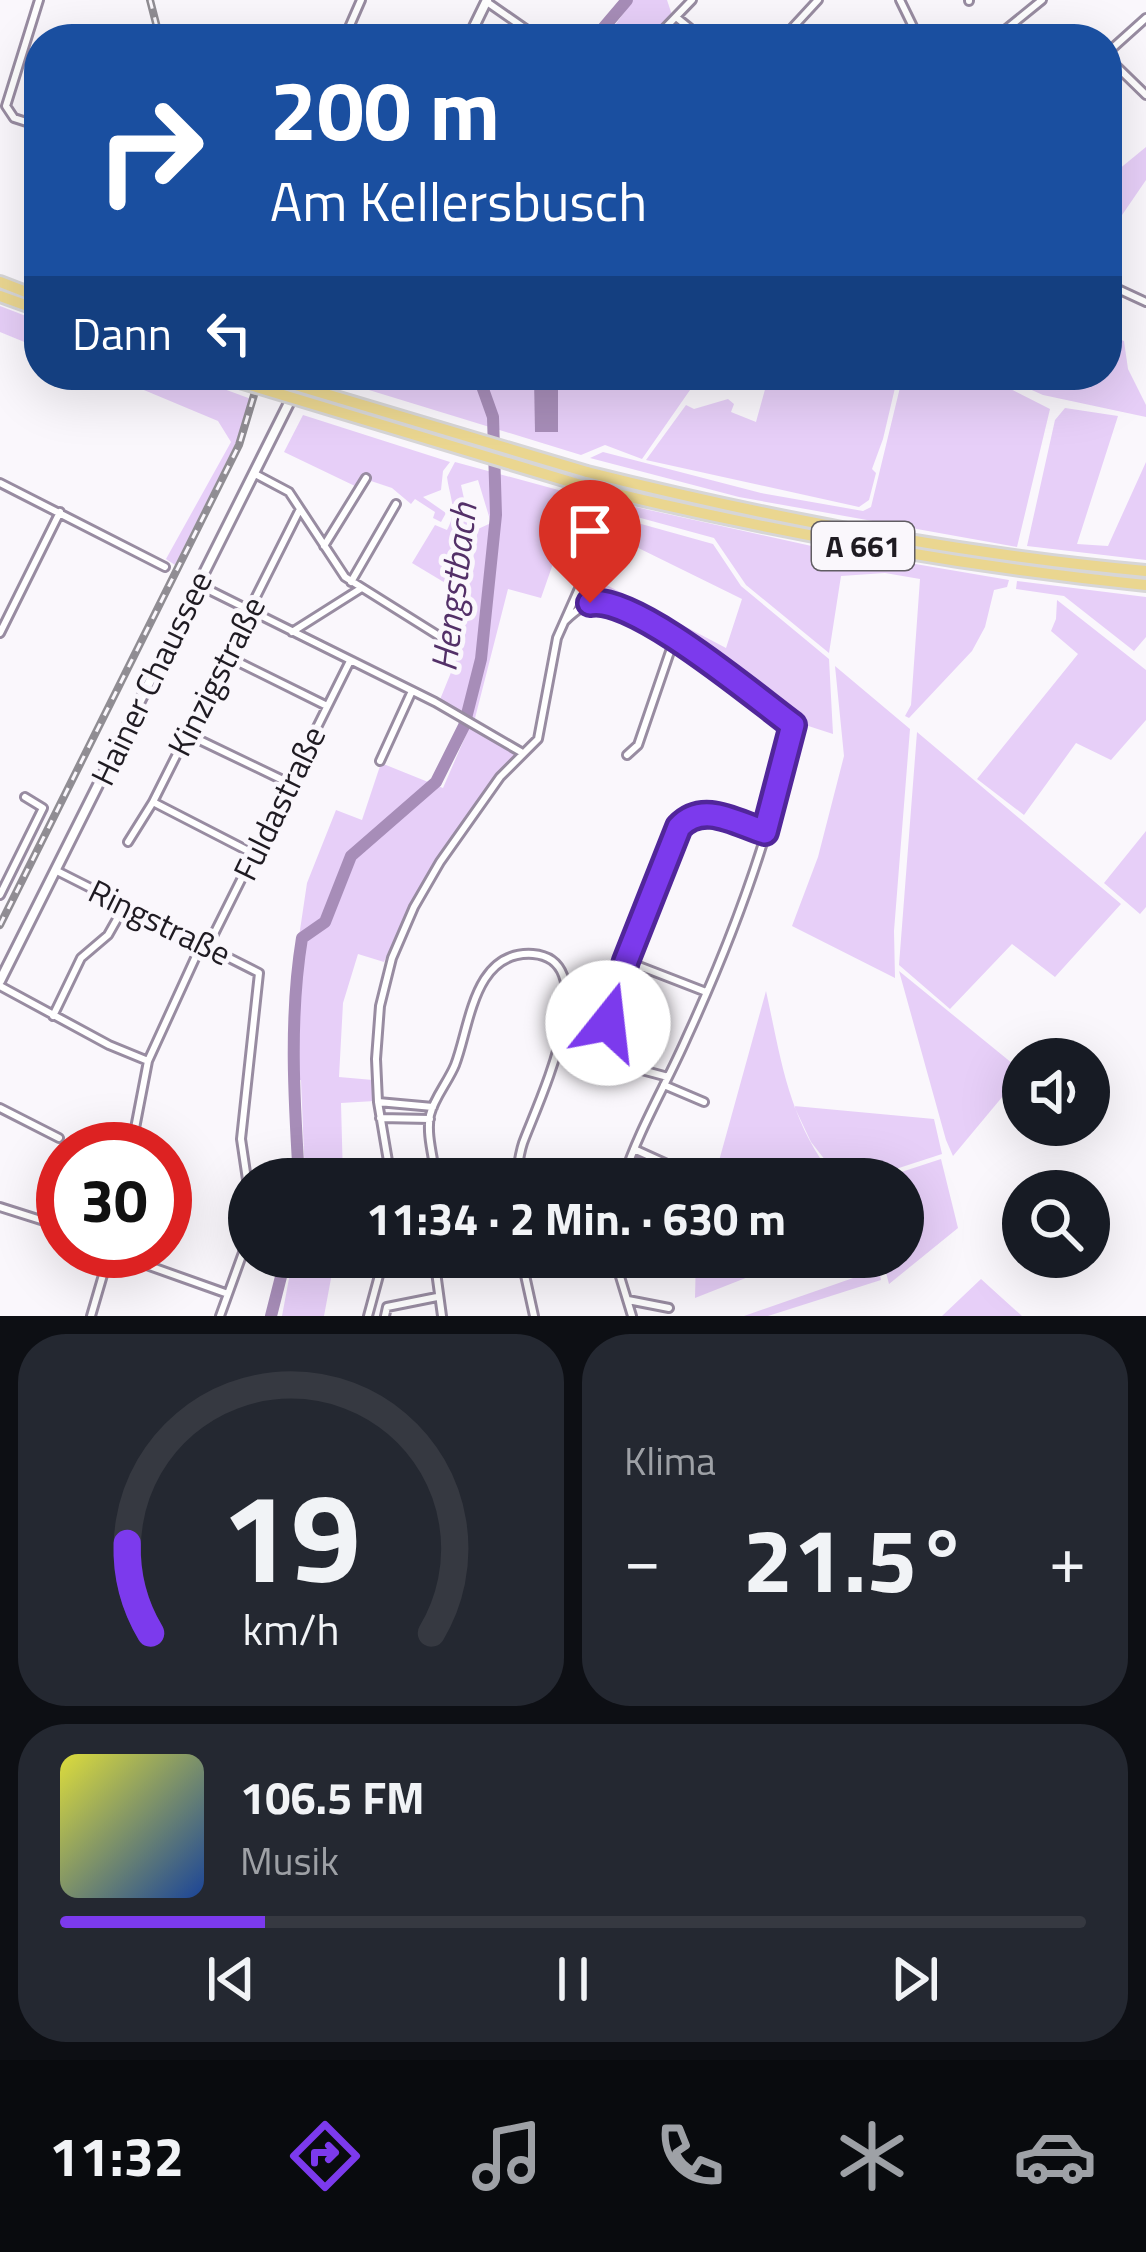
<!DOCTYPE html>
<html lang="de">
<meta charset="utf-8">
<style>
:root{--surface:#171b24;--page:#242831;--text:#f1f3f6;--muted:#9ea1a6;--line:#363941;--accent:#7c3aed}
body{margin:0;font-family:"Titillium Web",sans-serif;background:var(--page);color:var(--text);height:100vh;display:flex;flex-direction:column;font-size:45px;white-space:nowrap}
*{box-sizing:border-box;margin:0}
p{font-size:39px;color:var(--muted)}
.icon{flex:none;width:66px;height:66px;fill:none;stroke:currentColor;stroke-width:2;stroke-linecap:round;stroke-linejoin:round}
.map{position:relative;height:1316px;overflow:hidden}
.panel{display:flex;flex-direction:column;gap:18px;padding:18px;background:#0d0f14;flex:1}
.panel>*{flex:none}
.hud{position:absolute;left:24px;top:24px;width:1098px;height:366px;border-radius:48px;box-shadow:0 12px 48px #0002;background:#1a4fa0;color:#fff;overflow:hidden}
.tools{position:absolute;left:1002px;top:1038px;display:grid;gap:24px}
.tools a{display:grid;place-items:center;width:108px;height:108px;border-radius:50%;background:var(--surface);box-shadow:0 12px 48px #0002;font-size:60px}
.speed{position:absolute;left:36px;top:1122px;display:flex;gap:24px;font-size:60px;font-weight:700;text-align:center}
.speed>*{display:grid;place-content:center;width:156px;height:156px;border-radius:50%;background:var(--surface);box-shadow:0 12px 48px #0002;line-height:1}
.speed .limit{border:18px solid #d22;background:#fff;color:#111}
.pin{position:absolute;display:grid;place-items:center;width:102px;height:102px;color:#fff;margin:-123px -51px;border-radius:50% 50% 50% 0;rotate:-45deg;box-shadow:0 0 12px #0007}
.pin .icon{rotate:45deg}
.me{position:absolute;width:132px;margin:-66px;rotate:16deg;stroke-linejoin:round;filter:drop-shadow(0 0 9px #0008)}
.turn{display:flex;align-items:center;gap:42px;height:252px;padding:0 48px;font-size:54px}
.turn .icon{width:156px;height:156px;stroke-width:2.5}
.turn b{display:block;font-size:84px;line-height:102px}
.then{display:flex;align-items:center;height:114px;padding:0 48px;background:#0003;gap:24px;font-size:45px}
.big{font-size:90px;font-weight:700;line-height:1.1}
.panel .widget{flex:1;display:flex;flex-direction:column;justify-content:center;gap:18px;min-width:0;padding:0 42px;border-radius:48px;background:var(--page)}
.panel .dial{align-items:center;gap:0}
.dial svg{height:312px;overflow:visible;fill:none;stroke:var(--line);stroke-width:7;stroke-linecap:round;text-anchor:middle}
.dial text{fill:var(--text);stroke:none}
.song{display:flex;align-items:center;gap:36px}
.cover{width:144px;height:144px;border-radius:18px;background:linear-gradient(135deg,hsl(60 70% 55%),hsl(220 70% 35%))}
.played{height:12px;border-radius:6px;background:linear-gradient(90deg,var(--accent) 20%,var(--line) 20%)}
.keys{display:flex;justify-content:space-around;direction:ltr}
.heat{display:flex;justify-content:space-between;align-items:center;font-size:66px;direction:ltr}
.panel .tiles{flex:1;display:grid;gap:18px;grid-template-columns:1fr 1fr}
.widget:last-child{grid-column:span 2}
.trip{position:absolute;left:228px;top:1158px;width:696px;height:120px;border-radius:60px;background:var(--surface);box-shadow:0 12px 48px #0002;font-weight:700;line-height:120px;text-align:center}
.menu{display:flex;height:192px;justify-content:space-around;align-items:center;background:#090b0e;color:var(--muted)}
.menu .icon{width:84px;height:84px}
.menu .active{color:var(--accent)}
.menu b{font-size:54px;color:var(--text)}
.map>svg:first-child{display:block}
.green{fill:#e7cff8;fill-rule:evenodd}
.water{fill:#a78db8}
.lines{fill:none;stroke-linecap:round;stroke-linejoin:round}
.river{stroke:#a78db8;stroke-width:12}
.street-casing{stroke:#988ca1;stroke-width:12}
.secondary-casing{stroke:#988ca1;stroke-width:14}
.highway-casing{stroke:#d7d6d7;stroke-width:16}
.street{stroke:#fff;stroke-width:6}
.secondary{stroke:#fff;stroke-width:8}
.highway{stroke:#ead690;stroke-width:10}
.rail-casing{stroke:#908d93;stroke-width:8}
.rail{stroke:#faf7fc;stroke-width:3;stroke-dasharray:9;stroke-linecap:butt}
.highway-bridge-casing{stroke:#d7d6d7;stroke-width:16;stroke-linecap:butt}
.highway-bridge{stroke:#ead690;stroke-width:10}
.route-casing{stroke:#51269a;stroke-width:30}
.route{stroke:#7c3aed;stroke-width:21}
.labels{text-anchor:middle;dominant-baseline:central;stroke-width:10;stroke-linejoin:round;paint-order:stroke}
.shield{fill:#faf7fc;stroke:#615d63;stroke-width:3}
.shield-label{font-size:30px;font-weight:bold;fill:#1f1b22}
.street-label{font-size:33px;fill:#1f1b22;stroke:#faf7fc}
.water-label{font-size:36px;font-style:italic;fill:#533068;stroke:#faf7fc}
</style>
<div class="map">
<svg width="1146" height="1316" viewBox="0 0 1146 1316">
<rect width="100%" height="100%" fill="#faf7fc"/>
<path class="green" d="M633,0H667L673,18L655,39H605Z
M1146,147V180L1107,237V179Z
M0,306L39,321V348L0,332Z
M1116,338L1124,341L1128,369L1146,405V417L1043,395L998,375H1107V342Z
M108,375H186L251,399L238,439L175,565L166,559L231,442L218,421Z
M320,375H426L431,388L459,375H685L690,390L642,459L605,445L581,455Z
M769,375H898L883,439L872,469L876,473L869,500L859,507L646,460L686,405L694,409L728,399L734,404L731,412L756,422Z
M903,375H983L1050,409L1017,547L739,497L590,458L603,452L761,493L863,511L871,507Z
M1065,408L1118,416L1077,544L1108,546L1146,462V560L1027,546L1055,420Z
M303,415L450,462L443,471L441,490L423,497L446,513L441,522L433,518L435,512L415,499L411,504L392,488L362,478L357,487L284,452Z
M455,462L573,494L572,508L607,520L604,529L569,518L541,598L508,589L474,722L439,702L463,643L467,596L412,563L435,525L447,530C458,510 450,499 447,477ZM478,480L491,523L478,529L469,583L466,581L472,535L461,485Z
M577,494L816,547L1009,580L1007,587L994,590L985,627L972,651L909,718L905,716L911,705L920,579L885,573L841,576L829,653L746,585L714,538L637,517H611L581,508Z
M613,520L634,522L713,544L741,586L829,659L833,734L796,722L674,631L607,598L580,589ZM616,537L742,599L726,648L601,582L600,567Z
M1017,581L1146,597V637L1134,651L1064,596L1016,589Z
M1057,600L1146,670V720L1111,760L1076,743L1024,815L977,779L1078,654L1051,631L1056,619Z
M835,666L910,729L894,931L895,978L792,926L818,857L844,756Z
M469,728L515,754C464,820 418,885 384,962L358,954L343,1003L339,1077L373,1080L375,1101L341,1103L343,1179H305L301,1080L292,1081L293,977L307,883L336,810L362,820L381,763L443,788Z
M917,732L1121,904L1055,977L1012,944L950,1009L899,965Z
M1146,831V907L1140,914L1104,883Z
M899,971L1023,1072L953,1156L946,1140Z
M766,991C782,1063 788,1119 835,1179H714Z
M794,1106L934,1119L942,1154L865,1179H840L811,1142Z
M941,1159L958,1228L889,1284L882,1257H903V1179H880Z
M293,1257H335L324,1316H282Z
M696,1257H799L695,1298Z
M879,1269L881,1280L768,1316H744Z
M981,1279L1022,1316H942Z"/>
<path class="water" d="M542,376H558V432H535L534,378Z"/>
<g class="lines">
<path class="river" d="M594,39L627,0
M299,1179C294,1099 289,1017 302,938L325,922L351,856L436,782L464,726L481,659L496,515L493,417L478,375
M271,1316L286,1257"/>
<g class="street-casing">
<path id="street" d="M900,0L919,39
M969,1V0
M487,2L540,39
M676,17L703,39
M665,28L692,0
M344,39L361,0
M782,39L818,0
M994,39L1042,0
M1107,53L1146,18
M1107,57L1146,95
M39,126L14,118L6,106L39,0
M1107,140V145
M1107,284L1146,302
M255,474L289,492L345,577L447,641
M0,483L165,567
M324,546L366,478
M351,582L396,504
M197,584L435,702L521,752
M565,621C576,610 590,599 606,602C653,610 751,694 793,725C773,831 732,939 687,1037C666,1085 639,1129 623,1179
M292,632L360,589
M0,633L60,512
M226,656L327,706
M187,734L289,783
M627,755L638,745L675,637
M380,761L412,691
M153,802L254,854
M128,842L153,802L300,509
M55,870L259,973L241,1139L249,1193
M0,895L43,808L25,797
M208,946L350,661
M626,961L706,992
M0,986L109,1045L148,1061
M53,1016L81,958L108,935L125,905
M559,1048L668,1077
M600,1057L626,961L681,823C706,803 738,823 765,832
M664,1085L704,1102
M378,1102L433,1107
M0,1108L59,1138
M380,1118L430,1119
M131,1149L148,1061L202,943
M634,1149L667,1164L709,1174
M391,1179L378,1102L376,1059L380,1006L392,958L414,907L440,862L500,777L538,739L557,638L598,546
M436,1179C434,1159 426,1135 430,1115C434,1098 448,1082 455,1065C470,1027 473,950 533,954C608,960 535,1109 523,1143C519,1155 518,1167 516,1179
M0,1207L63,1227
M110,1252L228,1294L249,1236
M434,1257L442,1316
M521,1257L534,1316
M614,1257L632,1316
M628,1300L669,1308
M91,1316L110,1251
M220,1316L228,1294
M368,1316L384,1257
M385,1316L387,1307L437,1297"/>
</g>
<g class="secondary-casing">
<path id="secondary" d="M468,39L487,0
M0,981L303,375"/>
</g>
<g class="highway-casing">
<path id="highway" d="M0,282L39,297
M0,296L39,310
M219,375L240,382
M587,472C771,518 958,554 1146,571
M584,486C769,531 956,566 1146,585"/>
</g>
<use href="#street" class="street"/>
<use href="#secondary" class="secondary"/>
<use href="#highway" class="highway"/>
<g class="rail-casing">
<path id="rail" d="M150,0L160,39
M0,925L239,445L260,375"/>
</g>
<use href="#rail" class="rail"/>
<g class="highway-bridge-casing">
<path id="highway-bridge" d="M262,375L587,472
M240,382L584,486"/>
</g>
<use href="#highway-bridge" class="highway-bridge"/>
</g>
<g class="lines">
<g class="route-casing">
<path id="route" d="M590,603C633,594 755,697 793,725L765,832C736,823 703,801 679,827L626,961L608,1023"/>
</g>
<use href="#route" class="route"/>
</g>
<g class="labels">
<rect class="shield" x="812" y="522" width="102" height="48" rx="9"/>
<g class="shield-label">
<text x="863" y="546">A 661</text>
</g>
<g class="street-label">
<text transform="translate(216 676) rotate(-63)">Kinzigstraße</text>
<text transform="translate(151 678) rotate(-64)">Hainer Chaussee</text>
<text transform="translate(279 803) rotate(-64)">Fuldastraße</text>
<text transform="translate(160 922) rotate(26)">Ringstraße</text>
</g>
<g class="water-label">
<text transform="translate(453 587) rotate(-83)">Hengstbach</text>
</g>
</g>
</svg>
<div class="tools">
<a><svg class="icon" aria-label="sound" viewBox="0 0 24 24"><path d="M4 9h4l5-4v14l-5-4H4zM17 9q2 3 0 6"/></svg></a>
<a><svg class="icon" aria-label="search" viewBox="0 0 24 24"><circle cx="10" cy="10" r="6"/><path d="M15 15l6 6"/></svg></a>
</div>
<div class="speed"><div class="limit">30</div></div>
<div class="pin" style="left:590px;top:603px;background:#d93025"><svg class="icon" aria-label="arrive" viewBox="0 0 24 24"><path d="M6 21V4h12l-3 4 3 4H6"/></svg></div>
<svg class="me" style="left:608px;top:1023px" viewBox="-20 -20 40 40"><circle r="19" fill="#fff"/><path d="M0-13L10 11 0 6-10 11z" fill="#7c3aed"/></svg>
<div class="trip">11:34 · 2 Min. · 630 m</div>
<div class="hud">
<div class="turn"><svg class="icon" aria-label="right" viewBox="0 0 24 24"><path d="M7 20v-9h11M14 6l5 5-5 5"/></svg><div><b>200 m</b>Am Kellersbusch</div></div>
<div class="then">Dann<svg class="icon" aria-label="left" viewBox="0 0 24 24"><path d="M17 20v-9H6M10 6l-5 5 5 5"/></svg></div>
</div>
</div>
<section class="panel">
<div class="tiles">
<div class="widget dial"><svg viewBox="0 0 100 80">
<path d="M14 69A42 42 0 1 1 86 69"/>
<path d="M14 69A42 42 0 0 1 8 46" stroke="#7c3aed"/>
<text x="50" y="56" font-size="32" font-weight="700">19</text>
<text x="50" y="72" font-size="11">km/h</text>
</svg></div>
<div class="widget"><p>Klima</p>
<div class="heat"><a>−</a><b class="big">21.5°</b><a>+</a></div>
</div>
<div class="widget">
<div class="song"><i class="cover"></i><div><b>106.5 FM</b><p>Musik</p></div></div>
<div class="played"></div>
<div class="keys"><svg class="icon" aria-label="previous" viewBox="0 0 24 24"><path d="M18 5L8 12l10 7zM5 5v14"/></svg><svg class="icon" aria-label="pause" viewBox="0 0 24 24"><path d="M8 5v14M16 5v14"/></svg><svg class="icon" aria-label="next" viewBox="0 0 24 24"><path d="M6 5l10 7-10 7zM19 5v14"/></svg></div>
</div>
</div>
</section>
<nav class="menu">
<b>11:32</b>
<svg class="icon active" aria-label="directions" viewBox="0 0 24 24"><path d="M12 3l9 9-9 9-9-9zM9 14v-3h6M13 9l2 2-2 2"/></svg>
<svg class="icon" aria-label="music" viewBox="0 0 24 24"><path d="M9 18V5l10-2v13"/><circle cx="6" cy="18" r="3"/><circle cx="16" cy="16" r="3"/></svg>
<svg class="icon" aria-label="phone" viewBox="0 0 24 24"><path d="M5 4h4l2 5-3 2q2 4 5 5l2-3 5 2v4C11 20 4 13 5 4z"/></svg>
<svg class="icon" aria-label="climate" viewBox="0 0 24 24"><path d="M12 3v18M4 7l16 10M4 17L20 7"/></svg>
<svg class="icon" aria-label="car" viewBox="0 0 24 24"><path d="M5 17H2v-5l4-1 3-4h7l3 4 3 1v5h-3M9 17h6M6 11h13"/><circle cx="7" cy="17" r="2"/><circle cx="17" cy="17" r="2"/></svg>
</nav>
